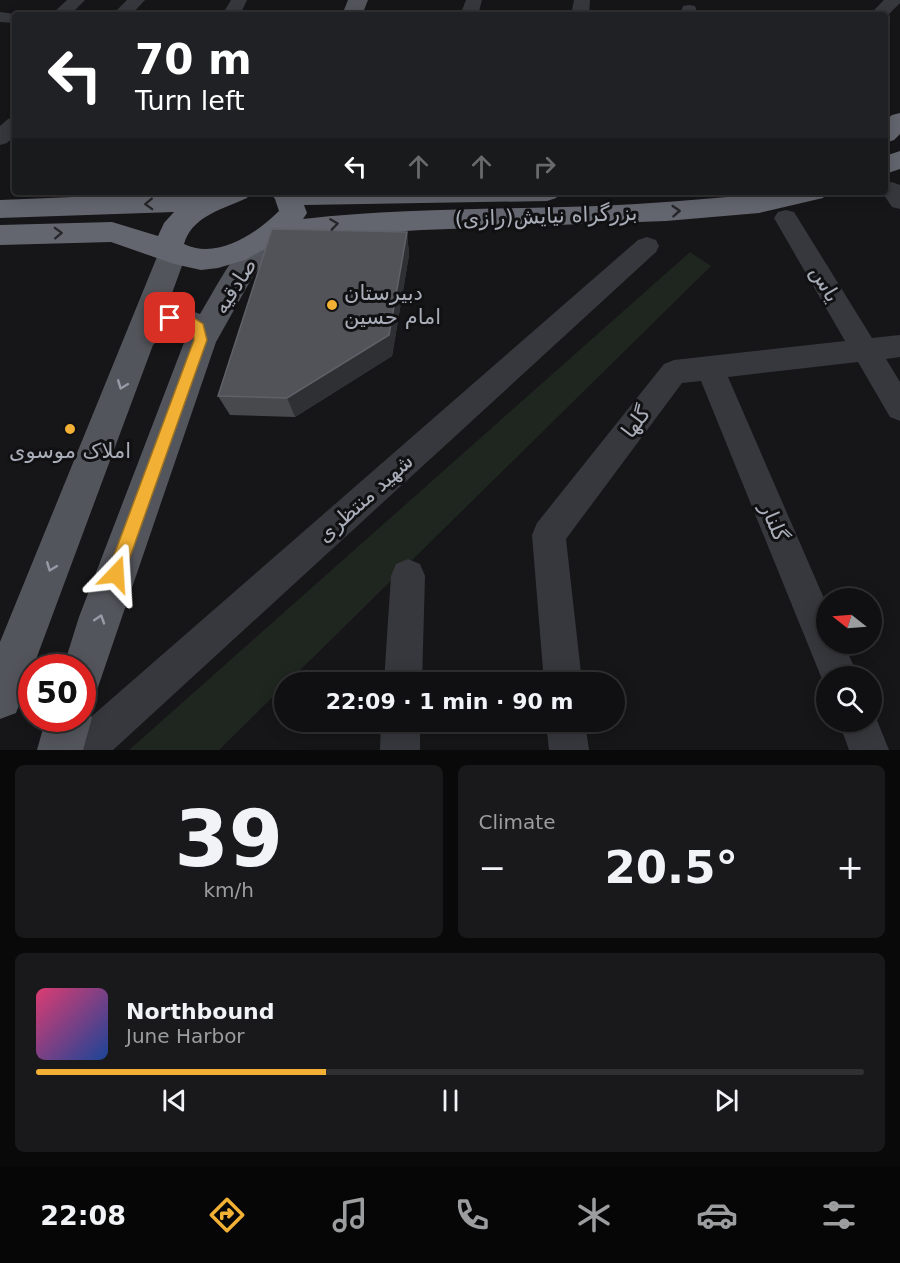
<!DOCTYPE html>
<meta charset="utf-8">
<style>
:root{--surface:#101012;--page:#19191b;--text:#f1f3f6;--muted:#9c9d9f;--line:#303032;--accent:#f2b134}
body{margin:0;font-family:"DejaVu Sans","Noto Sans Arabic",sans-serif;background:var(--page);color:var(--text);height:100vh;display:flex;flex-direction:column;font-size:22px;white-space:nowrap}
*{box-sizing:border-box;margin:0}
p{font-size:20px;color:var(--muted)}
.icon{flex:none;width:33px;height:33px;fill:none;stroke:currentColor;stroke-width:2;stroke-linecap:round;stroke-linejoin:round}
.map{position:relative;height:750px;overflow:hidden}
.panel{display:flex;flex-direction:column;gap:15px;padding:15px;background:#09090a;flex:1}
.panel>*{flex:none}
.banner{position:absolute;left:12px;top:12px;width:876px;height:183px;border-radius:6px;box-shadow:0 3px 15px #0003,0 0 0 2px var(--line);background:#202124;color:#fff;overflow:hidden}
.needle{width:39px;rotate:287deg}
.buttons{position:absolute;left:816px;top:588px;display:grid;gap:12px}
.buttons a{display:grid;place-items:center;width:66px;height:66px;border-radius:50%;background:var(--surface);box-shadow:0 3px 15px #0003,0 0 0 2px var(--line);font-size:30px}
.speed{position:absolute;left:18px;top:654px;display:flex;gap:12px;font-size:30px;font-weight:700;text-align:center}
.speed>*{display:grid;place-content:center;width:78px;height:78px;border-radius:50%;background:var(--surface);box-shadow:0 3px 15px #0003,0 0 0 2px var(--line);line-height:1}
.speed .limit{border:9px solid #d22;background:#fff;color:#111}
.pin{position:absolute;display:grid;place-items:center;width:51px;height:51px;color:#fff;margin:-26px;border-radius:12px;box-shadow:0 3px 9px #0006}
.me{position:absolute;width:66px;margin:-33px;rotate:20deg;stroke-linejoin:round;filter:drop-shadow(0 0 4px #0008)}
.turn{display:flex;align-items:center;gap:21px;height:126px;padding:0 24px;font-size:27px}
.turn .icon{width:78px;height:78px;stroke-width:2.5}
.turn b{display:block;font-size:42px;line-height:51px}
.lanes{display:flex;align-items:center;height:57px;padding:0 24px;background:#0003;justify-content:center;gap:30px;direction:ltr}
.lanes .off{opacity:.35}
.big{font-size:45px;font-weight:600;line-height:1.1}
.panel .tile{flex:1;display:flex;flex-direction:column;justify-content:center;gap:9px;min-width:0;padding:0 21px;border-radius:9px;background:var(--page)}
.panel .dial{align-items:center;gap:0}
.dial b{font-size:78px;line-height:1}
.song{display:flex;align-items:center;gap:18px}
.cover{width:72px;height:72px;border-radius:9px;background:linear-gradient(135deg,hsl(340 70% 55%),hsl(220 70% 35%))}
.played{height:6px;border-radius:3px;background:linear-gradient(90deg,var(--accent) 35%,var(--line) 35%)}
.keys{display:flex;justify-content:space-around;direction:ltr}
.heat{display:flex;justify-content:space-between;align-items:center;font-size:33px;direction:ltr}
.panel .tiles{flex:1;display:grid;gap:15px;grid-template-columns:1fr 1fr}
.tile:last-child{grid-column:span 2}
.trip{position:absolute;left:274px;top:672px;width:351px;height:60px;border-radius:30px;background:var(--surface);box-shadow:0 3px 15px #0003,0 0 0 2px var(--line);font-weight:600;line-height:60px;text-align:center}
.menu{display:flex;height:96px;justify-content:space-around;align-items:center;background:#060607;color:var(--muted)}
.menu .icon{width:42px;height:42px}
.menu .on{color:var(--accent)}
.menu b{font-size:27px;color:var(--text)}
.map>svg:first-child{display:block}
.green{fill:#1e261f}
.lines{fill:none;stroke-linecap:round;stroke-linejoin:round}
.minor{fill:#37383d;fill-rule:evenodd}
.major{fill:#53555c;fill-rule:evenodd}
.highway{fill:#63666e;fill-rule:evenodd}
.wall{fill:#47494d}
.shaded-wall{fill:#2f3033}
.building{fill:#525359;stroke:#5f6168;stroke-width:1.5}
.oneway{stroke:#26262a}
.oneway2{stroke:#979ba6}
.route{fill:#f2b134;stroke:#9d7322;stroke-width:1.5}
.poi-dot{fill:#f2b134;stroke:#111113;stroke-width:2}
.labels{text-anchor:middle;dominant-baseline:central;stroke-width:6;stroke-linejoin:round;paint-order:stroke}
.street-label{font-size:21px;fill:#a8adb8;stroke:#111113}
.poi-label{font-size:21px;fill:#a8adb8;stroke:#111113;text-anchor:start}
</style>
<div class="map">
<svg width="900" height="750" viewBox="0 0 900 750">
<rect width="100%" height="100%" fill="#161618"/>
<path class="green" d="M690,252L711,266L219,750H129Z"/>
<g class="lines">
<path class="minor" d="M67,0H85L70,15H51Z
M127,0H145L131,15H112Z
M231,0H247L240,15H222Z
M466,0H482L478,15H460Z
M574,0H590L589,15H571Z
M884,0H900V3L885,18V15H869Z
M689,5L695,6L698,15H680L683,6Z
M0,12L22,15H15V23L0,22Z
M15,117V135L7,143L0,145V126L8,119Z
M892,182L900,185V209L892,207L882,192H885V184Z
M786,210L794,212L872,338L900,335V357L886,359L900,382V421L890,417L858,362L728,377L826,603V644H844L858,676H826V689L701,381L682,383L566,539L582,682H544L532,535L537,523L664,364L674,360L845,341L774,218L778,212Z
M647,237L656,240L659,246L656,252L113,750H63L69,736L638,240Z
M408,559L420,564L425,576L422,682H384L391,576L396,564Z
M872,708L889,750H849L839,722H872Z
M381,722H420V750H380Z
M546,722H585L589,750H549Z"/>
<path class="major" d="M348,0H368L362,15H342Z
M268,227L278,230L282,237L253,276L216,342L97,690L82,697V668H63L79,617L185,340L184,335L168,331L153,345L22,697L16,713L0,719V642L159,252L163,245L173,242L183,245L187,252L167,307L183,308L200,314C215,290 241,235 268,227Z
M82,701L92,718L83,750H37L46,718H82Z"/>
<path class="highway" d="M900,113V134L894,140L885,143V121L892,115Z
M900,151V169L885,174V156Z
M197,192H251L247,198C223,209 192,216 184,244C217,260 256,234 279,211L275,199L270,192H560L556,198L547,201L304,205L307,213L303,219C407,207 513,210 618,205C688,202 757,192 827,192L823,198L759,213L666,221L422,230L324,236L279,241L245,260L218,268L201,270L174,264L111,242L0,245V225L112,222L158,236L164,223L174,212L0,218V200Z"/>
</g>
<path class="wall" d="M407,232L409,255L392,356L295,417L230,415L218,396Z"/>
<path class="shaded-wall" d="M407,232L409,255L392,356L295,417L287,398Z"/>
<path class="building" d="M272,229L407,232L389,335L287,398L218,396Z"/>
<defs><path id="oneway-chevron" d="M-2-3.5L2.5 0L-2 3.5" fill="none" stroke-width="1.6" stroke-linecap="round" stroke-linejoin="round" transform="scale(1.5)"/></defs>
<g class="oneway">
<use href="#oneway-chevron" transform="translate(149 204) rotate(178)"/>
<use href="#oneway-chevron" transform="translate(676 211) rotate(-4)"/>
<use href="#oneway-chevron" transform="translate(334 224) rotate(-8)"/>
<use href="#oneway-chevron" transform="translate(58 233) rotate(-2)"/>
</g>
<g class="oneway2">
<use href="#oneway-chevron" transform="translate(122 385) rotate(111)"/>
<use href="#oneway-chevron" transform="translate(51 567) rotate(111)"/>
<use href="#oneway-chevron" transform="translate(100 619) rotate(-72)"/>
</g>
<path class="route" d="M170,313L191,316L203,324L207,340L124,574L122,580L116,583L110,580L107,574L194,340L193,330L184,324L165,321L163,318Z"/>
<g class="poi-dot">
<circle cx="332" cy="305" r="6"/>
<circle cx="70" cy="429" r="6"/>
</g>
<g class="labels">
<g class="street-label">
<text transform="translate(546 216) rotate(-2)">بزرگراه نیایش(رازی)</text>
<text transform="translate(825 284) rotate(60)">یاس</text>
<text transform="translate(235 286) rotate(-57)">صادقیه</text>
<text transform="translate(636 422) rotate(-53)">گلها</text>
<text transform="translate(365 498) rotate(-42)">شهید منتظری</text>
<text transform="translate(774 522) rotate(67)">گلنار</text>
</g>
<g class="poi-label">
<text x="344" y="293">دبیرستان<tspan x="344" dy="24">امام حسین</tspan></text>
<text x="70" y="451" text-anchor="middle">املاک موسوی</text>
</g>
</g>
</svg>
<div class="buttons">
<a><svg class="needle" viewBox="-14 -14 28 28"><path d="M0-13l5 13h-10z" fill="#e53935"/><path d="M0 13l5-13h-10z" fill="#9c9d9f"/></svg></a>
<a><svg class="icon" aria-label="search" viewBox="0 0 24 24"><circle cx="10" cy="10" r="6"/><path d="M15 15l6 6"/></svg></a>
</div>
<div class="speed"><div class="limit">50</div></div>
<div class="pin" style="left:170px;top:318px;background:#d93025"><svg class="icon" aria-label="arrive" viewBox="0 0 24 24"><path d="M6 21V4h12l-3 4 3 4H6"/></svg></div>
<svg class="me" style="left:116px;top:574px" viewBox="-20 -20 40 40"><path d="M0-17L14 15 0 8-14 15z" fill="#f2b134" stroke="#fff" stroke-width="4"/></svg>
<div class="trip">22:09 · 1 min · 90 m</div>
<div class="banner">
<div class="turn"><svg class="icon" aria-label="left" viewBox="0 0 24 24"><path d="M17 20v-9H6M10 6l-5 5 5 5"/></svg><div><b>70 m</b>Turn left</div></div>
<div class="lanes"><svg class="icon" aria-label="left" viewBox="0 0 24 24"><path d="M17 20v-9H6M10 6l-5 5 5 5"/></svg><svg class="icon off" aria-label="ahead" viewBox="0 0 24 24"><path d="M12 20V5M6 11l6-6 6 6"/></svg><svg class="icon off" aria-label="ahead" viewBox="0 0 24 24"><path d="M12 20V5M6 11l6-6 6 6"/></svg><svg class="icon off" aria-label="right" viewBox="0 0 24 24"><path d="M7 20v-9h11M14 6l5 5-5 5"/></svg></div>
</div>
</div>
<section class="panel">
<div class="tiles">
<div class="tile dial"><b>39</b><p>km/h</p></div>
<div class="tile"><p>Climate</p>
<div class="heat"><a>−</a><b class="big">20.5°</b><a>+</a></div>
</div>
<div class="tile">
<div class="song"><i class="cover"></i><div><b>Northbound</b><p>June Harbor</p></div></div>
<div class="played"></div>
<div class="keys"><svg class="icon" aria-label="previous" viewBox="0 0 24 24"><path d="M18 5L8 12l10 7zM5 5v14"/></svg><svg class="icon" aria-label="pause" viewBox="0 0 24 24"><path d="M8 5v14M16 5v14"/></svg><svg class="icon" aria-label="next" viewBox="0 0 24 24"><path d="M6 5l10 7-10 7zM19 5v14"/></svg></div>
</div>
</div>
</section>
<nav class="menu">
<b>22:08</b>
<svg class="icon on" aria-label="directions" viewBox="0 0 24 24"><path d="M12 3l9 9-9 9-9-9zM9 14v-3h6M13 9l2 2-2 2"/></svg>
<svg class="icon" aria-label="music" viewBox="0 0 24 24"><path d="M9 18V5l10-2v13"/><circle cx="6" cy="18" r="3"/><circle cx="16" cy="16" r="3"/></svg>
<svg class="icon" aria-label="phone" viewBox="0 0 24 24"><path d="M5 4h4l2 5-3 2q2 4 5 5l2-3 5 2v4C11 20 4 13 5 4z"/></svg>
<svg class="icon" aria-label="climate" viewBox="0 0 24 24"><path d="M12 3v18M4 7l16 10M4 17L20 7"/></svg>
<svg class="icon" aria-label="car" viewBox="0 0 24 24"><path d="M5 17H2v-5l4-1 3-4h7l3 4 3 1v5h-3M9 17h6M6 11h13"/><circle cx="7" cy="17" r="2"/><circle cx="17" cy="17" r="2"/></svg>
<svg class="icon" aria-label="filters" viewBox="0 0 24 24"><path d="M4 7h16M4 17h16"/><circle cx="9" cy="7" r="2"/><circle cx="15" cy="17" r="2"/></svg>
</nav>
